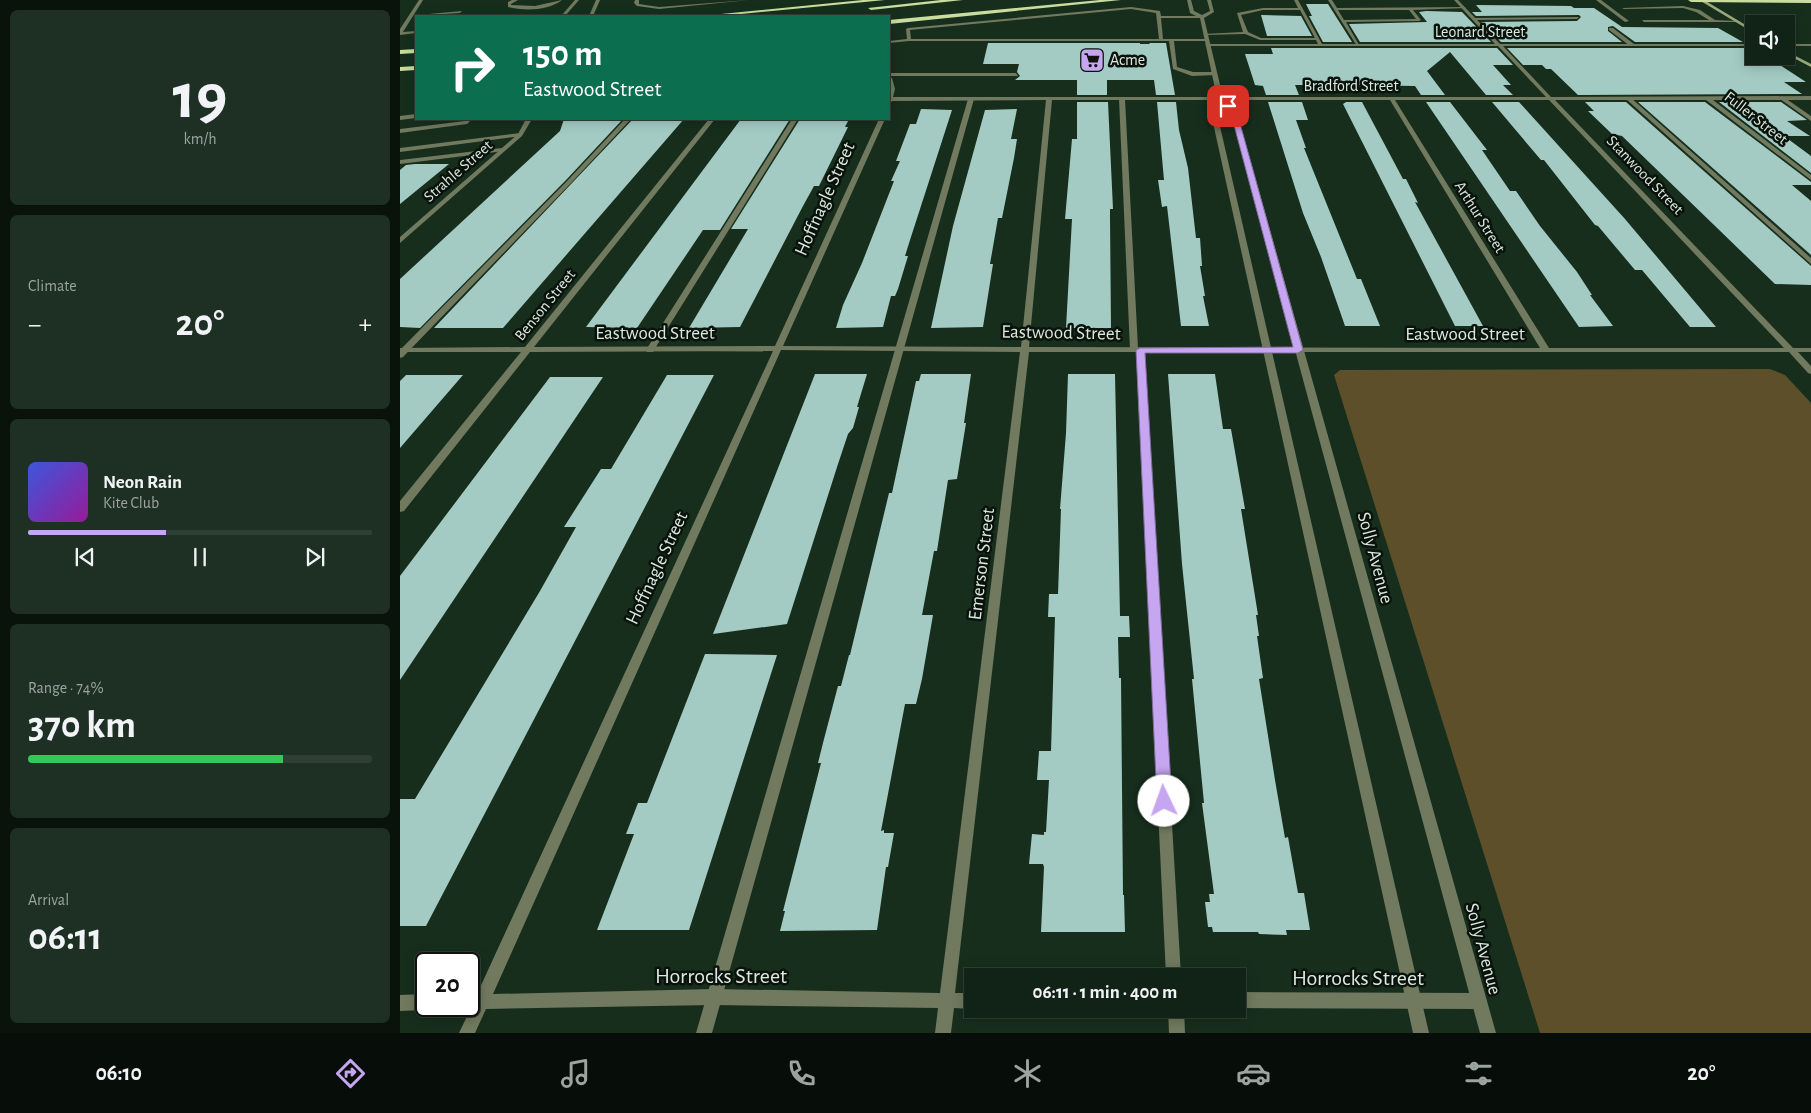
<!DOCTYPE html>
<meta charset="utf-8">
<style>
:root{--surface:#112216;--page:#1e2f23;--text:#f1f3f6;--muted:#9ca4a1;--line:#303f35;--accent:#c6a6f0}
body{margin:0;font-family:"Alegreya Sans",sans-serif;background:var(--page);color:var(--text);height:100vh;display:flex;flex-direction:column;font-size:19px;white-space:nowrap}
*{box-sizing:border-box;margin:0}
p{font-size:16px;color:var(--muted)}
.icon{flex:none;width:28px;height:28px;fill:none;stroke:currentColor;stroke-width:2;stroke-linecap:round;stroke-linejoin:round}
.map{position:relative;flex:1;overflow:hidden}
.details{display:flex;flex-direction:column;gap:10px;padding:10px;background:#09130c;width:400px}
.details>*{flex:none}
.hud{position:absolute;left:15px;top:15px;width:475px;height:105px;border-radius:0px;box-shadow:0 2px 12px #0003,0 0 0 1px var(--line);background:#0b6e4f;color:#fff;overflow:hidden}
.tools{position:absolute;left:1345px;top:15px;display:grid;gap:10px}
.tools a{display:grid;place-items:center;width:50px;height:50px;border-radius:0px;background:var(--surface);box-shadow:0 2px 12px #0003,0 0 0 1px var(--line);font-size:25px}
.speed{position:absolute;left:15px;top:952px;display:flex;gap:10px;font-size:25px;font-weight:700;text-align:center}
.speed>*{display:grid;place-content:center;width:65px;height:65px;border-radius:50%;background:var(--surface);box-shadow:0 2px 12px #0003,0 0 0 1px var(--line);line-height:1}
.speed .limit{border:2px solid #111;border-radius:8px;background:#fff;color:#111}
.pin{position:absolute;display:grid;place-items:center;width:42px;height:42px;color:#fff;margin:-21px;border-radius:10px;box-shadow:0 2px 8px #0006}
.me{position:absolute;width:55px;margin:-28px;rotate:357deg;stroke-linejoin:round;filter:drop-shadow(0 0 4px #0008)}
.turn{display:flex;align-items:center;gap:18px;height:105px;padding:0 25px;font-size:22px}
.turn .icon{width:65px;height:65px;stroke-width:2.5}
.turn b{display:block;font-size:35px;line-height:42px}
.big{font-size:38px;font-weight:700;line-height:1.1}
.details .tile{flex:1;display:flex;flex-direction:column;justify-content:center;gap:8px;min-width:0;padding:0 18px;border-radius:8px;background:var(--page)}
.details .dial{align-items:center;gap:0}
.dial b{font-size:65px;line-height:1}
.song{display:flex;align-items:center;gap:15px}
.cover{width:60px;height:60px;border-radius:8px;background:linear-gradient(135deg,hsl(230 70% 55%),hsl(300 70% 35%))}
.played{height:5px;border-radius:2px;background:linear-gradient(90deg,var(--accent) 40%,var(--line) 40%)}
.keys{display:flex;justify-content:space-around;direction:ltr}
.heat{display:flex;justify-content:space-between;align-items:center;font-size:28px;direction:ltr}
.charge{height:8px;border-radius:4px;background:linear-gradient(90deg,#34c759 74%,var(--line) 0)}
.trip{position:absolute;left:564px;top:968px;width:282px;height:50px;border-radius:0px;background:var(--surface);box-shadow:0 2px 12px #0003,0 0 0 1px var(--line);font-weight:700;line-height:50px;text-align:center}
.dock{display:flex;height:80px;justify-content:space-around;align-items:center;background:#070e09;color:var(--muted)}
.dock .icon{width:35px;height:35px}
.dock .selected{color:var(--accent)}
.dock b{font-size:22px;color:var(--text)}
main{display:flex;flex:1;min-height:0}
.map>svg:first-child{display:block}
.green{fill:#5c4f2a}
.building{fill:#a3cbc3}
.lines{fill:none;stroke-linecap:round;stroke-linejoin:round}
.service{fill:#71795e;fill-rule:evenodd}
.minor{fill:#71795e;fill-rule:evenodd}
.tertiary{fill:#71795e;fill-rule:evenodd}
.secondary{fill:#9ba87c;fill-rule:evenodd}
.trunk{fill:#cadc9e;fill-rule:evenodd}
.route{fill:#c6a6f0;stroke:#816c9c}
.labels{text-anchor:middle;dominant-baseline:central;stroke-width:5;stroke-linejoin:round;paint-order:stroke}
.far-street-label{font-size:16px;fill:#dbe9de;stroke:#09130c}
.far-poi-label{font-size:16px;fill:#dbe9de;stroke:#09130c;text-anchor:start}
.street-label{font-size:19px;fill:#dbe9de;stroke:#09130c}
.near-street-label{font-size:22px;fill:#dbe9de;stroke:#09130c}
</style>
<main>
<section class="details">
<div class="tile dial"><b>19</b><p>km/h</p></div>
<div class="tile"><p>Climate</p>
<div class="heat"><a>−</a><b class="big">20°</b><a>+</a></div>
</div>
<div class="tile">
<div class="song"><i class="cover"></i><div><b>Neon Rain</b><p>Kite Club</p></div></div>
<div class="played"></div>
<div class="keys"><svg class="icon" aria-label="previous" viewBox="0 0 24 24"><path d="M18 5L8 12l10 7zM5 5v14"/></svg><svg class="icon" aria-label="pause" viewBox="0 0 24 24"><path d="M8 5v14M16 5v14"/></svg><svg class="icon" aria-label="next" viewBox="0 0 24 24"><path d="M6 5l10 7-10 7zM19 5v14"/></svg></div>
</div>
<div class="tile"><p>Range · 74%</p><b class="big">370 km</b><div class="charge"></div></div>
<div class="tile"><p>Arrival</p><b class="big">06:11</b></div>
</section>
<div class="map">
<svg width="1411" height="1033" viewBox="0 0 1411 1033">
<rect width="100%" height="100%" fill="#172e1d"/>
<path class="green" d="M1370,369L1385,375L1411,403V1033H1140L934,375L940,370Z"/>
<path class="building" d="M906,4H928L952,42H923L909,16H912Z
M1076,5L1171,6L1174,8H1194L1222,27L1318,28L1343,42H1235L1213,26L1208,27V31L1222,42H1101L1081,22L1177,21L1181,17L1179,15L1076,16L1072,12H1082Z
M1026,11L1062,12L1091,42H960L949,24L1027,22L1019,12Z
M861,15L901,16L912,36H867Z
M588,43H740V44H750L749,43H766L775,95H756L754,80H707V95H677V80H615L620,76L617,72L619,64H583Z
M871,48H1097L1113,65H1093L1111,85H1103L1113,95H1086L1050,52L1027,71L1045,95H1021L1015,86L953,85H895L899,95H866L863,86L855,85L845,54H873Z
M1107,48H1352L1354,56H1366L1406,82H1384L1402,94L1178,95L1151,69H1146L1142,65H1123Z
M677,102H708L713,209H710V217L711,328H666L672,219H665L672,139H677Z
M757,102H776L779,130L788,168L796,238H800L802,266H800L805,296H803L809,326H781L767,206L762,207L758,180H764Z
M868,102H902L908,120H896L906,148H904L957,279H961L980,326H945L921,257L903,213Z
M946,102H962L1003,179H1006L1018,203L1015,202L1083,326H1055L943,104Z
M1026,102H1050L1087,150H1082L1110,191H1116L1140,226L1177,272L1192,295H1190L1213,326L1179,327Z
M1092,102H1119L1225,219L1316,327H1290L1242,270H1235L1198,226L1195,225L1144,160H1141Z
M1185,102H1226L1411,266V285L1375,284L1222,136L1212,134L1188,111H1194Z
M1238,102H1305L1411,182V185H1392L1411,201V255Z
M1319,102H1381L1407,120L1387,121L1410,136H1384L1411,156V173Z
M521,109L552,110L510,240L505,256H508L498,289L495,296H491L483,327L436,328L443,305L462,263L494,181H491L500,161H496L510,124H516Z
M617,109L611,139H617L614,158L602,218H598L590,264H593L583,327L531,328L553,226L585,110Z
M164,119H223L167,179L20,328L0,327V279L160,131Z
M233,119H284L103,328H34Z
M341,119H390L320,230H303L237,328L186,327Z
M400,119H449L445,127H448L419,186H414L403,206L340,327L289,328L348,229H331Z
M15,164H49L0,204V170L6,165Z
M415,374H467L457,407H459L453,428L448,434L438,464L387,624L313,634Z
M521,374H571L564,423H566L557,479L548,480L537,551H534L522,615H533L522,679L516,704H505L481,831L484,830V833H494L488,867H486L477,930L380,931L385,911H383L421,763H418L424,739L438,686H441L449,655H450L489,493H492L516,381H519Z
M668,374H715L720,616H729L730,637H718L719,678H721L723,895H724L725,932H641L644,867L643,864H629L632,834L644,835V832H646L649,780H637L639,751H651L655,617H648L649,594H658L661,509H660L666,433Z
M768,374H815L823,429H831L845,509H841L858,615H856L859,636H857L863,678L859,679L875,780L885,838L888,837L898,893H904L910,930H886L887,935L859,934L858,932H813L812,927H808L805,902H810L809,894H814L802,803H804L792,679H794L782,564Z
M6,375H63L0,448V381Z
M267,375H314L26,926H0V799H15L140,591L176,527H164L201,469H211Z
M150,377H203L0,680V576Z
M305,654L377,655L289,930H197L234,834H226L238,803H247Z"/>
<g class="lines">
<path class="service" d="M19,0H23L3,32L16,31V33L0,35V29Z
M112,0H118L111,4V5L135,6L162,0C148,11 124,11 108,7V2Z
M175,0H179L165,16H161Z
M196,0H200L193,16H189Z
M235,0H239V4L259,7L349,0L259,9L237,6L234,3Z
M894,0H898L922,44H918L916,40H860L845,34L805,35L803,34L843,32L837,13L863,8H898ZM863,10H900L915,38H861L848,32L841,15Z
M928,0H932L937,8L1064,7L1066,8L1013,10L1021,20L1019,21L946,22L959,45L957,46ZM938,10H1009L1016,19L944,20Z
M1196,0H1201L1229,21L1225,22Z
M1283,6L1300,10L1315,20L1337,21L1335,22H1244L1242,20H1309L1296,12L1283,8L1224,9L1222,8Z
M731,7L760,11L761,16H804L802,18H761L763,39H808L806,41H774L777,67L793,72H814L816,75L792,76L773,69L769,41H509L489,43V41L507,39L506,29L508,28ZM731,9L756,13L759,39H511L510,30Z
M62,11L60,13L15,16L17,15Z
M1179,17L1177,19L1074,20L1072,19L1074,18Z
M1209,28H1213L1234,44V46H1230L1209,30Z
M1386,34L1394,37V38L1386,39Z
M616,73L618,76H489V73Z
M1382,96L1411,116V121L1380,99L1379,98Z
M571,97L574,99L312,1033H296L568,99Z
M722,97L725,99L738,348H743L744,350L781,976H766L736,352H731L730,350L719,99Z
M1226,97H1230L1411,258V264L1226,99Z
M16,114V118L0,120V116Z
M66,119H72L67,124L0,133V129L65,121Z
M225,119H231L172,182L3,357L0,358V350L168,180Z
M392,119H398L254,350L253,352H247L246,350Z
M120,133L122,134V136L0,152V148Z
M102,148L104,149V151L0,164V160Z
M768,1009H784L785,1033H769Z"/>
<path class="minor" d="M1054,0H1058L1100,44H1354V46H1103L1151,97L1411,96V100H1313L1411,175V180L1306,100H1155L1393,348H1411V352H1398L1411,366V374L1408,373L1389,352H629L555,993H572V1009L554,1008L551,1033H535L538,1008L314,1005L86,1009L75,1033H59L70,1010L63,1006H69V994H77L373,351L130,352L4,511L0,512V501L121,352H0V348L125,347L309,119H315L134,347L375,346L479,119H485L383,346L621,347L646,100L492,101L489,105V77L492,78L495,89L493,97H1146L1098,46H807L805,45L807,44H1095ZM652,100H990L1140,348L629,347ZM995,100H1149L1384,348H1149ZM381,350L620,352L540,993L314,989L93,994Z
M1386,44H1411V46H1386Z
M126,119H132L122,136L0,243V237L118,134Z
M838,992L1079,993L1084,996L1087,1001L1084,1006L1079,1009L838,1008Z
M26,994V1006H32L31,1007L26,1010L0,1011V995Z"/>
<path class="tertiary" d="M787,0H791L794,11L802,15L810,11L807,0H811L814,12L804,18L823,97L836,109L1096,1033H1080L830,110L821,101L816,109L1029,1033H1013L810,109L817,98L800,18L790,13Z"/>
<path class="secondary" d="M1299,0H1304L1354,30V33Z
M1386,51L1411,64V67L1386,54Z"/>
<path class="trunk" d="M463,0H485L321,16H301Z
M541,0H563L471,10L468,8Z
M700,0H721L489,24V20Z
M1288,0H1411V3L1291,2Z
M16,49V53L0,54V50Z
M16,66V70L0,71V67Z"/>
</g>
<path class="route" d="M828,104L836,109L903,350L898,353H745L772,801L770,806L764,808L759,806L757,801L736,350L740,348L893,347L830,110L825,106Z"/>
<defs>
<g id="supermarket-square" transform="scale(1.25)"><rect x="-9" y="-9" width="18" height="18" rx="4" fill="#c6a6f0" stroke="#09130c"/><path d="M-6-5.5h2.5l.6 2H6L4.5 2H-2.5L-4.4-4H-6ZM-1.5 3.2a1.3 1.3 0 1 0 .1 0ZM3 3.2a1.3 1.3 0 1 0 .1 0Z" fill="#111"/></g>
</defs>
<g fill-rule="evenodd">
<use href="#supermarket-square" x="692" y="60"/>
</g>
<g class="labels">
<g class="far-street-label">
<text x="1080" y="32">Leonard Street</text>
<text x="951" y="86">Bradford Street</text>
<text transform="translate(1356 118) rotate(38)">Fuller Street</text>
<text transform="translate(58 171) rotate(-41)">Strahle Street</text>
<text transform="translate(1245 175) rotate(46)">Stanwood Street</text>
<text transform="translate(1080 217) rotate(58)">Arthur Street</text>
<text transform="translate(145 305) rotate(-51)">Benson Street</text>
</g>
<g class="far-poi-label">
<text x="710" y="60">Acme</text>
</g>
<g class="street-label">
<text transform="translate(425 199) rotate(-66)">Hoffnagle Street</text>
<text x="255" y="333">Eastwood Street</text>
<text transform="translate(661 333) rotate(1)">Eastwood Street</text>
<text x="1065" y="334">Eastwood Street</text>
<text transform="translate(975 558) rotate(75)">Solly Avenue</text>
<text transform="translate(582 564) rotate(-83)">Emerson Street</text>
<text transform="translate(257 568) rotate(-65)">Hoffnagle Street</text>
<text transform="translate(1083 949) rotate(75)">Solly Avenue</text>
</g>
<g class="near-street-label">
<text x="321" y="976">Horrocks Street</text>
<text x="958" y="978">Horrocks Street</text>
</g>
</g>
</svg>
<div class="tools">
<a><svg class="icon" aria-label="sound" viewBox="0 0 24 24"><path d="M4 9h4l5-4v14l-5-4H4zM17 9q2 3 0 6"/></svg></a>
</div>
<div class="speed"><div class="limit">20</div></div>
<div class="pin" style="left:828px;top:106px;background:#d93025"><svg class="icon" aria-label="arrive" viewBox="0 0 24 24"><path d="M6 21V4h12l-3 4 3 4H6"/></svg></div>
<svg class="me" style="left:764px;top:801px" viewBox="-20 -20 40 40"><circle r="19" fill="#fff"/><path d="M0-13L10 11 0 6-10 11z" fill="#c6a6f0"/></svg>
<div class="trip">06:11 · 1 min · 400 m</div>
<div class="hud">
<div class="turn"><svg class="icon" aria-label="right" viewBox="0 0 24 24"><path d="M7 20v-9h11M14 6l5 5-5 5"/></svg><div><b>150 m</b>Eastwood Street</div></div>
</div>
</div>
</main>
<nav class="dock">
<b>06:10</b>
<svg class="icon selected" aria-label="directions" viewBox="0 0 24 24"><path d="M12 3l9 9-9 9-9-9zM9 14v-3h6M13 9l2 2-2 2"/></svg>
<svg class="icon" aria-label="music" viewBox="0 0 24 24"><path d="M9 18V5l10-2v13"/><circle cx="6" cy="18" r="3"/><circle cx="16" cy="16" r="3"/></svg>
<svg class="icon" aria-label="phone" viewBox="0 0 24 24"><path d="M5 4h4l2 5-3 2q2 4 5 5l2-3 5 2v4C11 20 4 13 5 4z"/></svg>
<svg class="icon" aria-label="climate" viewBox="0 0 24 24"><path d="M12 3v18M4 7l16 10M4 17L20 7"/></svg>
<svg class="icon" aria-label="car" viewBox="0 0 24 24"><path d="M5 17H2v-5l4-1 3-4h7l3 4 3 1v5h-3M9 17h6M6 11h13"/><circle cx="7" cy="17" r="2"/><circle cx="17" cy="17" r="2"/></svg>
<svg class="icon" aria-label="filters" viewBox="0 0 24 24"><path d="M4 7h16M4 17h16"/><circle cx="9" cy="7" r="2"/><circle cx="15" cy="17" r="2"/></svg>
<b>20°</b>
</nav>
